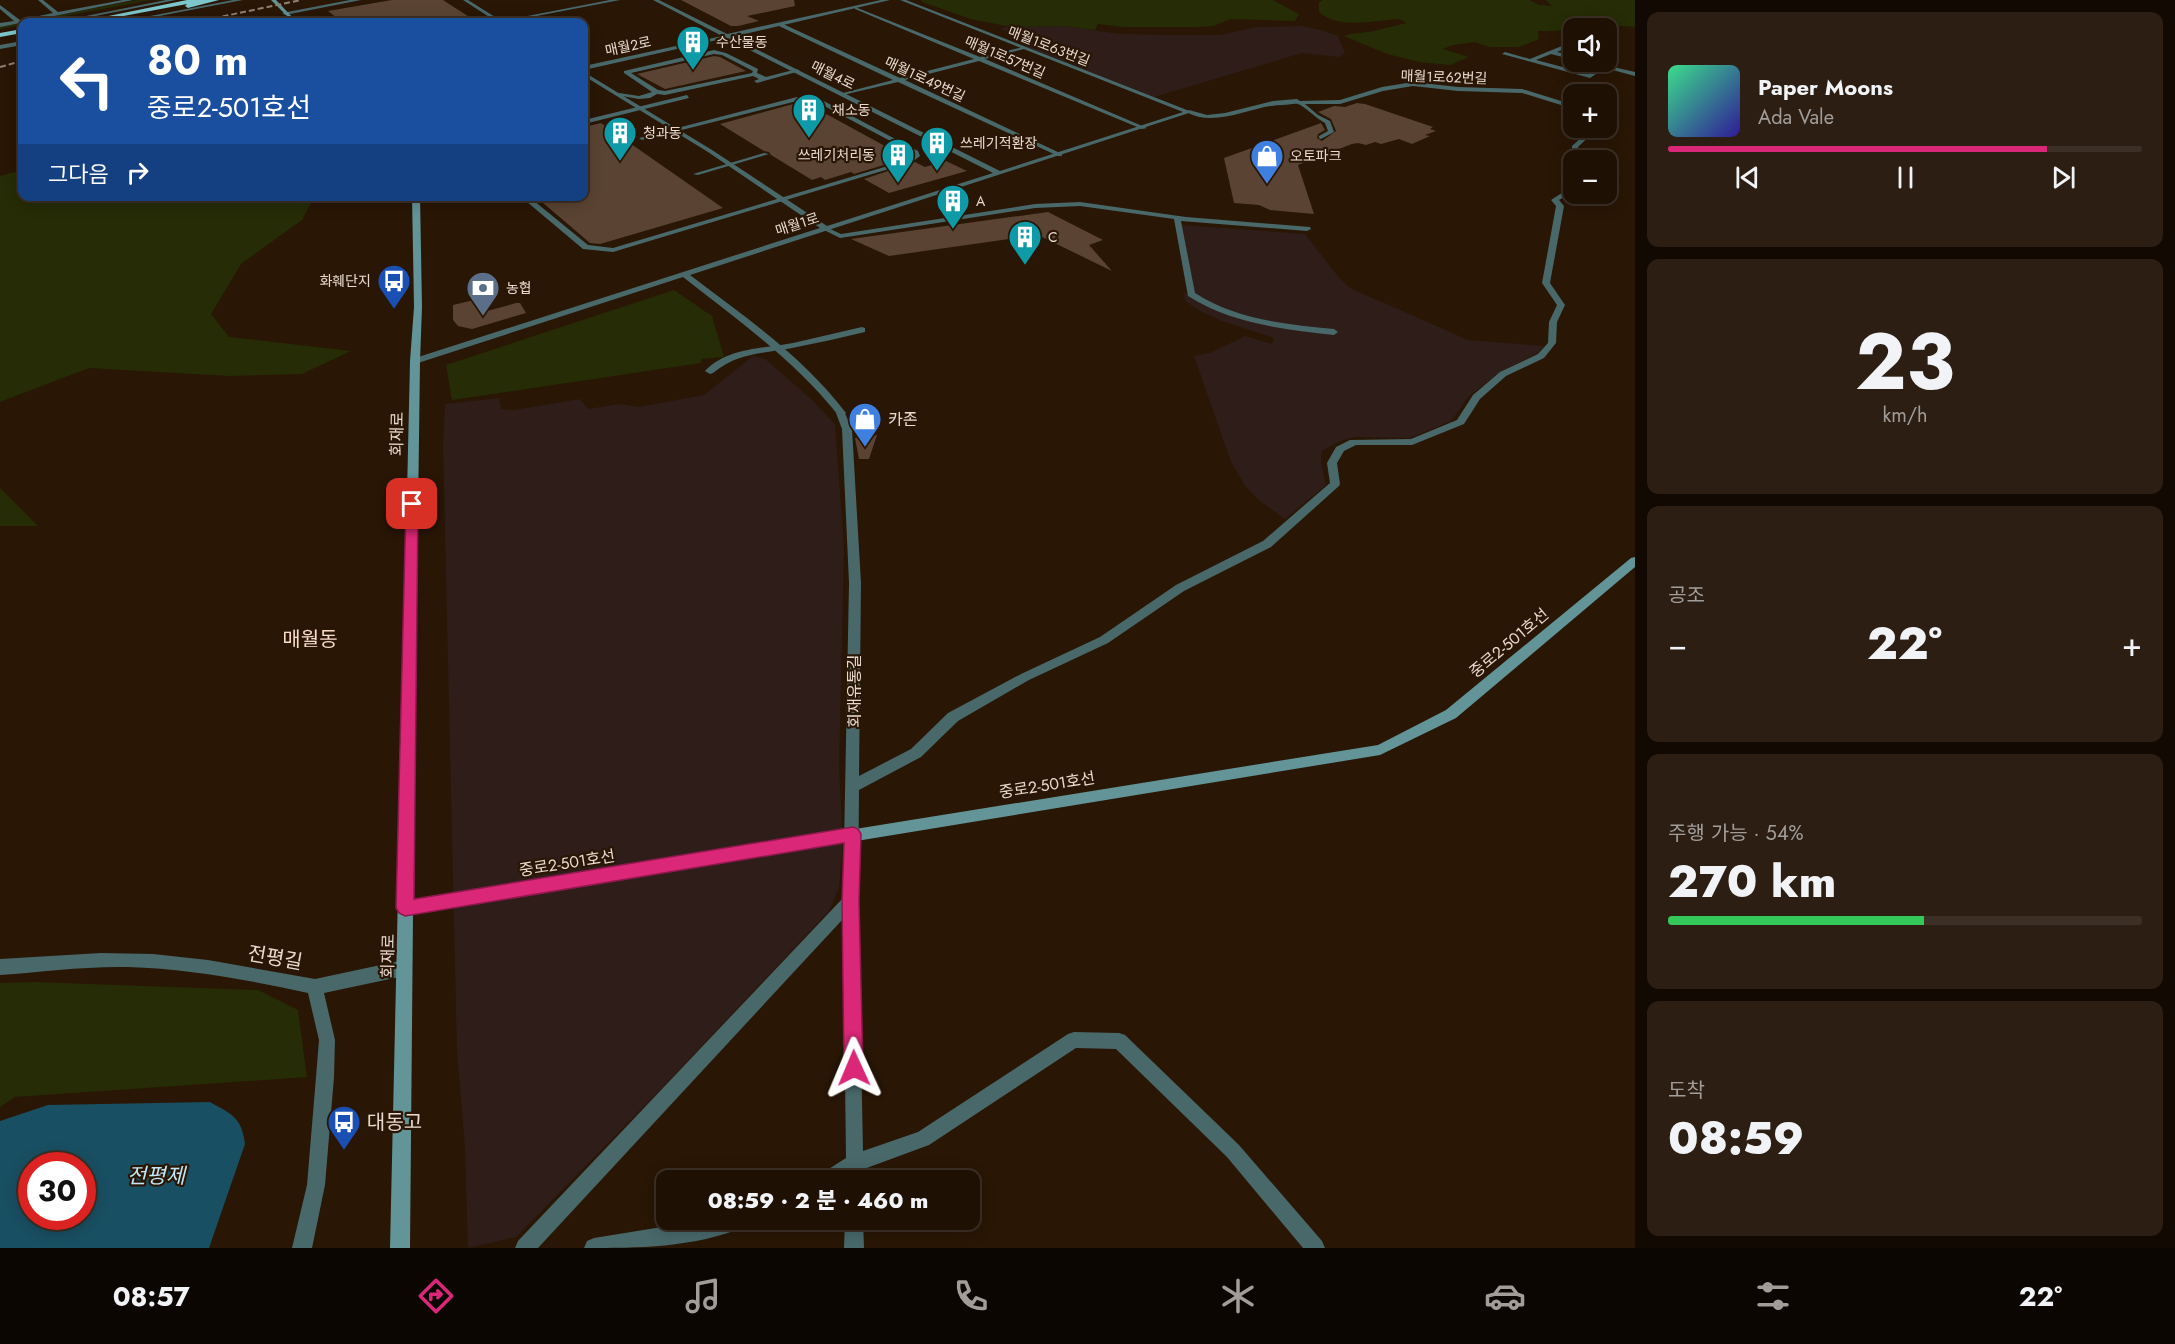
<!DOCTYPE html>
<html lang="ko">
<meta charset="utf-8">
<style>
:root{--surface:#1f1004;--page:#2c1e13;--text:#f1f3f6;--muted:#a19d9a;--line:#3c3026;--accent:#db2777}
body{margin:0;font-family:Jost,"Noto Sans KR",sans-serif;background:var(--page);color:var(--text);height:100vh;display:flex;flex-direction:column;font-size:22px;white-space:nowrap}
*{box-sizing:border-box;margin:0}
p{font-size:20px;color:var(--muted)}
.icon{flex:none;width:33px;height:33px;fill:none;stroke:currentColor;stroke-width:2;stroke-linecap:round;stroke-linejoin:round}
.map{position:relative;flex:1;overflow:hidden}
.sheet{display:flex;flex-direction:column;gap:12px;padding:12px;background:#110902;width:540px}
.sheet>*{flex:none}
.top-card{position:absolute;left:18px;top:18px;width:570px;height:183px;border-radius:12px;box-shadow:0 3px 15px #0003,0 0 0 2px var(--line);background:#1a4fa0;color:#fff;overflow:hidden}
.buttons{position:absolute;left:1563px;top:18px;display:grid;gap:12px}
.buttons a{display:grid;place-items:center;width:54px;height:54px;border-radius:12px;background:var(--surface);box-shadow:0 3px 15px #0003,0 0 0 2px var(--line);font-size:30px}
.speed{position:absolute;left:18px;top:1152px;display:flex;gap:12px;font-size:30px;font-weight:700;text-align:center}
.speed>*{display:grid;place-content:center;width:78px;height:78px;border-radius:50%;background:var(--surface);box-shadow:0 3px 15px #0003,0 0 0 2px var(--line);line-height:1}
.speed .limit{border:9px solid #d22;background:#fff;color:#111}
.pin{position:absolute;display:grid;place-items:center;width:51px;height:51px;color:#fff;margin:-26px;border-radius:12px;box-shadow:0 3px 9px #0006}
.me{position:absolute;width:66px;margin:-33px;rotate:359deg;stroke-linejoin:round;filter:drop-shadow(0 0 4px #0008)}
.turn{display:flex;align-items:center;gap:21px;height:126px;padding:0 30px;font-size:27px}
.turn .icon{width:78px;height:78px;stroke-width:2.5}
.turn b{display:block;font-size:42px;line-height:51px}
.then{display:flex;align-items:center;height:57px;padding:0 30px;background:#0003;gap:12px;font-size:22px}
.big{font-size:45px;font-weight:800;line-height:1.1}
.sheet .widget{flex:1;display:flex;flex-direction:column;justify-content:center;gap:9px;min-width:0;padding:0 21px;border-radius:12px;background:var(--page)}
.sheet .dial{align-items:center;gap:0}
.dial b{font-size:78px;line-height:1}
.song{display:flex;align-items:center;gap:18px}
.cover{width:72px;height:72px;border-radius:9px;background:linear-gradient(135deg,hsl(150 70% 55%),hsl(250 70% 35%))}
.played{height:6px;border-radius:3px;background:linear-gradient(90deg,var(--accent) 80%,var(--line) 80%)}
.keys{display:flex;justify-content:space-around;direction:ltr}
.heat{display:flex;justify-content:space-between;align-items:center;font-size:33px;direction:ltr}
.charge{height:9px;border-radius:4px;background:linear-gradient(90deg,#34c759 54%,var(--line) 0)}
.trip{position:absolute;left:656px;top:1170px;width:324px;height:60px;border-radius:12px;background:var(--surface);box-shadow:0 3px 15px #0003,0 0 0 2px var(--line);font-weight:800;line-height:60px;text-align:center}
.dock{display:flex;height:96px;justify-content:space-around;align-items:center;background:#0c0602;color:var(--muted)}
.dock .icon{width:42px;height:42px}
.dock .on{color:var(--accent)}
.dock b{font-size:27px;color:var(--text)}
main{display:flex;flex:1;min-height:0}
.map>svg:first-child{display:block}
.industrial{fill:#2f1d19}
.green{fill:#262c05}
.water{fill:#194f62;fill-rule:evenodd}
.building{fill:#5a4332}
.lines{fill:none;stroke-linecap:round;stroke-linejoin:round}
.minor{fill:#49686a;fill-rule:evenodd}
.tertiary{fill:#49686a;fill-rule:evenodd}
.secondary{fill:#629498;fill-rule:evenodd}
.trunk{fill:#7dc6cc;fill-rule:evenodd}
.rail{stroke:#908072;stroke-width:2;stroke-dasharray:6 3;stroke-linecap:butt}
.route{fill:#db2777;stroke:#8e194d;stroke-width:1.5}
.labels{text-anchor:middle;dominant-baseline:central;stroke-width:4.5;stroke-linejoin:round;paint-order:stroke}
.far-poi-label{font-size:14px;fill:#e8dacf;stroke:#291605;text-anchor:start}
.far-street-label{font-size:14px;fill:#e8dacf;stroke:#291605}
.poi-label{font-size:16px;fill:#e8dacf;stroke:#291605;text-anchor:start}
.street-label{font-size:16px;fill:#e8dacf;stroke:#291605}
.quarter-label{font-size:20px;fill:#f8dcc7;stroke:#291605}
.near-street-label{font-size:20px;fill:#e8dacf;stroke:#291605}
.near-poi-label{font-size:20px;fill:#e8dacf;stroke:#291605;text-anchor:start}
.near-water-label{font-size:21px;font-style:italic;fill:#c1e6f5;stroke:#291605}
</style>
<main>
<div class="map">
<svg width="1635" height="1248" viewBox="0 0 1635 1248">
<rect width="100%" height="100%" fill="#291605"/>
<path class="industrial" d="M1062,26L1121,34L1178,35H1220L1256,27L1301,26L1321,30L1338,36L1345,53L1339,57L1302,53L1154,97L1024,46L1031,42L1000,29L1006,27Z
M1182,225L1305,234L1340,279L1350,288L1468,340L1544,346L1538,353L1502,371L1469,396L1451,421L1410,438L1354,437L1338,442L1322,451L1321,463L1326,485L1285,519L1260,501L1246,487L1231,462L1194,356L1210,353L1245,336L1272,344L1274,338L1222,321L1198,310L1185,301L1184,293L1194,294Z
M753,356L765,359L810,398L835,424L844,548L839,767L843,842L839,887L829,911L662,1088L516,1237L468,1248L465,1147L457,1052L443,445L445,404L499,398L501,409L514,410L580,399L588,409L619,404L639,407L704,395Z"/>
<path class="green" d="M138,0H151L33,22H22V25L0,29V26Z
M921,0H1273L1299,14L1295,21L1230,19L1214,26L1198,27H1123L1098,24L1095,30L1062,26L1011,27L971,19L922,2Z
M1323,0H1529L1540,5L1552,6L1546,0H1635V27C1598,23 1573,32 1538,31L1539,39L1519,47H1489L1475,42L1453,45L1443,49L1469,57L1450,65L1419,62L1387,54L1344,36C1356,32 1367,33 1378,30C1387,28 1397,25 1406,23L1400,19C1375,20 1338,30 1319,12V2Z
M22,170V196L314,197L302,220L241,264L211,314L229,337L351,351L302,374L229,376L89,368L0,402V176Z
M674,290L712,316L724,357L701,359V363L452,400L446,365Z
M0,488L38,526H0Z
M34,982L258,990L298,1010L307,1077L15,1097L0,1107V983Z"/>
<path class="water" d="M210,1102C231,1114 242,1117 245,1144L209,1248H0V1121L48,1105ZM32,1166H82V1216H32Z"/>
<path class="building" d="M392,0H443L477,22H342L328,11Z
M681,0H794L795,6L747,16L759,21L738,26H731Z
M714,56L720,57L746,71L665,89L637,74Z
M797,103H806L907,158L854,174L851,172L825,180L821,177L812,180L771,155L769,152L764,151L720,124Z
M1357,103L1365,104L1433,127L1430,129L1436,131L1425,135L1430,136L1412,144L1399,139L1381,144L1375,142L1366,145L1358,143L1352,144L1298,165L1314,214L1270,210L1259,205L1234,203L1224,158L1321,123L1325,130L1318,134L1317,138L1322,141L1336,131L1331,119L1318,112L1334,106L1345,107Z
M601,123L723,208L600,244L590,243L535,196H584V127Z
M946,161L967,171L889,193L864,179L915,162L925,167Z
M1048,212L1103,240L1089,245L1112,271L1038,235L889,256L851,239Z
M474,300L480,313L516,303H520L526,313L472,329L458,326L453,320V305Z
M877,435L869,459H859L855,438Z"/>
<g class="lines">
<path class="minor" d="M38,0H43L58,12L123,0H133L0,27V23L14,21L0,9V5L20,20L53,13Z
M610,0H620L506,22H497Z
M855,7L980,57L1024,47V49L985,59L1147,128L1142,129L979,61L905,80L1062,154V156H1058L898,82L843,95V93L893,80L779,26V24H783L900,78L974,59L855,9Z
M1574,41V45L1557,52L1574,56V60L1551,54L1536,60L1589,74L1599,67L1583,62L1603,64L1611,59L1606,57V52L1618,59L1609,66L1635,72V76L1605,68L1590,78L1502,54L1505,52L1530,59Z
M714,50L726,53L758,69L757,73L766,77L797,69L800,71L757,83L754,81L759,79L753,76L665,95L657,94L650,98L639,99L616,95L619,93L639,96L652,92L624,73V71ZM714,54L722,55L753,71L752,73L665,91L658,90L631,73Z
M1413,82L1458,87L1522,89L1574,105V109L1522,93L1458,91L1413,86L1383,91L1340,104H1305L1318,115L1330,121L1334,132L1321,139L1319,138V136L1328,131L1325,123C1317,119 1304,106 1298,104C1294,103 1287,105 1283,105C1251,105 1217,129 1186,112L1189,110L1207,115L1225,113L1273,101L1297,99L1300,101L1340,100L1382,87Z
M687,95L689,98L584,124V120Z
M797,97L818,98L918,151L920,156L912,162L613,252L583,249L520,196H528L588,245L613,248L908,160L913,155V153L815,101H797L642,140L639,138Z
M1592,128H1598L1578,147V160H1574V165L1572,164V146Z
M764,153L769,154L698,175L693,174Z
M1574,185V191L1559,200L1564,206L1550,283L1565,305L1557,322L1556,343L1544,358L1506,376L1480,399L1464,424L1412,445H1356L1344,451L1337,463L1340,484L1339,486L1271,547L1184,591L1108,643L1029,680L958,721L921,757L859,790L858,901L863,1151L918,1132L1068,1034L1074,1032L1119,1033L1125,1035L1239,1145L1322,1241L1325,1248H1303L1227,1157L1116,1049L1076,1048L929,1145L864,1169V1180H846V1179L818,1180L821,1174L846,1158L843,919L538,1248H515L518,1241L843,898L849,583L842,429L836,413L838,411H844L852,429L861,583L859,776L911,749L948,713L1021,674L1100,637L1176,585L1263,541L1330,483L1327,463L1336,447L1350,440L1411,439L1457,420L1473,395L1500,372L1538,354L1548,343L1549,322L1557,305L1542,283L1556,206L1551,200Z
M1080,202L1186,217L1310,227L1311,229L1307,231L1181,221L1195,293C1237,320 1285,324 1334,329L1338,332L1334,335C1283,329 1232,324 1188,296L1174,219L1080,206L1035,208L840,238L822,229L826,227L841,234L1035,204Z
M862,327L865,328V332C841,338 816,343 792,348C761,354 739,352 713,373L710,374L705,371C728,347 763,349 793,343C816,338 839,332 862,327Z
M101,953L153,954L208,960L315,979L404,960L410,963L412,968L410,973L404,976L324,993L335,1040L334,1077L325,1185L312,1248H292L307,1185L316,1077L319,1040L308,993C249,980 189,969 128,967C85,966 42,972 0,975V959Z
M705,1220H746L744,1227C692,1248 639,1248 584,1248L587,1241L594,1238Z
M845,1220H863L864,1248H844Z"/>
<path class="tertiary" d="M166,0H176L65,22H56Z
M233,0H243L128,22H119Z
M350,0H361L285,15L282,13Z
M463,0H468L503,22H497Z
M653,0H659L727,34L881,0H890L732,37L1000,171L1183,112L900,0H906L1192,112L690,275C745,317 804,357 846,413L844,415H838C794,360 738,320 683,277L418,363H412V359L820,228L708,152L584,76V72L712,150L827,226L993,173L726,38L584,70V66L722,36Z
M22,41V45L0,49V45Z"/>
<path class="secondary" d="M271,0H276L297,22H293Z
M412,196H420L422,307L420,361L413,900L1378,745L1446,710L1631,558L1635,557V567L1456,718L1380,755L413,914L410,1248H390L410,361L414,307Z"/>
<path class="trunk" d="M187,0H219L188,8L185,6L187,4L92,22H79Z
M22,29V33L0,37V33Z"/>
<path class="rail" d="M196,22L301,0
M0,67L22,61"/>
</g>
<path class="route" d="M412,500L418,504L414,899L853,827L858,829L861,834L859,901L863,1068L860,1075L854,1077L847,1075L844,1068L842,901L844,843L405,916L399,913L396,908L406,504Z"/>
<defs>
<g id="building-pin" transform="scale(1.725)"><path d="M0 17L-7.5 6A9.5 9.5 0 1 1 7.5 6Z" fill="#0f9aa8" stroke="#291605"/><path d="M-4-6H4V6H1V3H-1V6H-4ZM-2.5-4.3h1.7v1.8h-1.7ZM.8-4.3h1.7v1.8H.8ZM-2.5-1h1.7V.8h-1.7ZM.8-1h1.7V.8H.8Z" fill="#fff"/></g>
<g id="shop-pin" transform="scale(1.725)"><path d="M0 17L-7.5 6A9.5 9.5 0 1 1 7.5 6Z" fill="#3f7fe0" stroke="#291605"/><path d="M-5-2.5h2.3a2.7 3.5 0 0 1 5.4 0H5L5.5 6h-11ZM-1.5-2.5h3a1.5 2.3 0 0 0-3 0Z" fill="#fff"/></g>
<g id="bus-pin" transform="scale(1.725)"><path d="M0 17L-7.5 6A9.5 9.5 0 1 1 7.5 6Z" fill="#1a4fb4" stroke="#291605"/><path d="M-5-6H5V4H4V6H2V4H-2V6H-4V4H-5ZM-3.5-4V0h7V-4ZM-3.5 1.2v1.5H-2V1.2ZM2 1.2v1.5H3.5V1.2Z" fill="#fff"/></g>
<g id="bank-pin" transform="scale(1.725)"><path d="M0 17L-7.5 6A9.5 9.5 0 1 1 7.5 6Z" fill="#5c6f8a" stroke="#291605"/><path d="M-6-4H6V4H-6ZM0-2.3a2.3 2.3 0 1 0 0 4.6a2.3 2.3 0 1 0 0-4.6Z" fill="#fff"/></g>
</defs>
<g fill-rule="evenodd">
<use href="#building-pin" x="693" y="42"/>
<use href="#building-pin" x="809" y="110"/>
<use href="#building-pin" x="620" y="133"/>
<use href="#building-pin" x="937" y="143"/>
<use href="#building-pin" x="898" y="155"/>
<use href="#shop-pin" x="1267" y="156"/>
<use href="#building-pin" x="953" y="201"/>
<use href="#building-pin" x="1025" y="237"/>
<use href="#bus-pin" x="394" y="281"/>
<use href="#bank-pin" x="483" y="288"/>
<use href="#shop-pin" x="865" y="419"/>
<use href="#bus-pin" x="344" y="1122"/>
</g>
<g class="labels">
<g class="far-poi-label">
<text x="716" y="42">수산물동</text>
<text x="832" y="110">채소동</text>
<text x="643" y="133">청과동</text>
<text x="960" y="143">쓰레기적환장</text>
<text x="875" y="155" text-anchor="end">쓰레기처리동</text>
<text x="1290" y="156">오토파크</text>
<text x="976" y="201">A</text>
<text x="1048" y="237">C</text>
<text x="371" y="281" text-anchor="end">화훼단지</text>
<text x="506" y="288">농협</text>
</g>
<g class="far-street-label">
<text transform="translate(628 46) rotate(-12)">매월2로</text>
<text transform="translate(1049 46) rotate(21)">매월1로63번길</text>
<text transform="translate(1005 57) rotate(23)">매월1로57번길</text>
<text transform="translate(833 75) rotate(26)">매월4로</text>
<text transform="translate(1444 77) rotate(2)">매월1로62번길</text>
<text transform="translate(925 79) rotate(25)">매월1로49번길</text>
<text transform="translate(797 224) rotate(-18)">매월1로</text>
</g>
<g class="poi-label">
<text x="888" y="419">카존</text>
</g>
<g class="street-label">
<text transform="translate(397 434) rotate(-89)">회재로</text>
<text transform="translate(1509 643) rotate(-40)">중로2-501호선</text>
<text transform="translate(854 691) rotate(-90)">회재유통길</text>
<text transform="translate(1047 785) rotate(-9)">중로2-501호선</text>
<text transform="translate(567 863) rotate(-9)">중로2-501호선</text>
<text transform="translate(388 956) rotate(-89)">회재로</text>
</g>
<g class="quarter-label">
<text x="310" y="639">매월동</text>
</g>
<g class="near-street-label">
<text transform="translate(275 958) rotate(10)">전평길</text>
</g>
<g class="near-poi-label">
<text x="367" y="1122">대동고</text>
</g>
<g class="near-water-label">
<text x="156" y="1176">전평제</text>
</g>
</g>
</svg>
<div class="buttons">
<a><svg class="icon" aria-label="sound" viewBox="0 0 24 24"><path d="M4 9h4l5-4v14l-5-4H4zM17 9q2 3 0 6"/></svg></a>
<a>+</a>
<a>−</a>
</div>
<div class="speed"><div class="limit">30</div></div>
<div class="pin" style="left:412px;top:504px;background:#d93025"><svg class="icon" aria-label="arrive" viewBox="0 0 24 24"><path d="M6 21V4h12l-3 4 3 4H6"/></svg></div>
<svg class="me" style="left:854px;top:1068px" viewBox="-20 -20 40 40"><path d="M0-17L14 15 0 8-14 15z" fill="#db2777" stroke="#fff" stroke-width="4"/></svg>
<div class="trip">08:59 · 2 분 · 460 m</div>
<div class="top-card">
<div class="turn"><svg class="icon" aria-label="left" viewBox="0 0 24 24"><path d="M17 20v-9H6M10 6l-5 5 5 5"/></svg><div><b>80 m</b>중로2-501호선</div></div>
<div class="then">그다음<svg class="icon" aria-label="right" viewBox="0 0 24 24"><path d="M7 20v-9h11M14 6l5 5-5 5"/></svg></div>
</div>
</div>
<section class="sheet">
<div class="widget">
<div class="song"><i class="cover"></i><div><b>Paper Moons</b><p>Ada Vale</p></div></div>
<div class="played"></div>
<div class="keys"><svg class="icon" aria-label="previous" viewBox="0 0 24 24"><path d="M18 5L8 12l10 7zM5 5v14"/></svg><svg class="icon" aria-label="pause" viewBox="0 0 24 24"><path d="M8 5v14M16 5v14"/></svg><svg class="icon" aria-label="next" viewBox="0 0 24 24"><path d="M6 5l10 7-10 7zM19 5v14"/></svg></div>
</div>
<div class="widget dial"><b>23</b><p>km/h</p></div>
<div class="widget"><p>공조</p>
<div class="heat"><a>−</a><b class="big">22°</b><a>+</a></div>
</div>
<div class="widget"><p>주행 가능 · 54%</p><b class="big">270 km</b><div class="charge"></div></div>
<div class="widget"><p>도착</p><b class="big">08:59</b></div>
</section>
</main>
<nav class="dock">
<b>08:57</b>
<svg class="icon on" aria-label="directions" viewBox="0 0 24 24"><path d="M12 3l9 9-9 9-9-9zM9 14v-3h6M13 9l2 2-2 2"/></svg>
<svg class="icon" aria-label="music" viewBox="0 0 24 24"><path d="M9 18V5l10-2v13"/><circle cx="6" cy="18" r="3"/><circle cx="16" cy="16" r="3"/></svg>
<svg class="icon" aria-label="phone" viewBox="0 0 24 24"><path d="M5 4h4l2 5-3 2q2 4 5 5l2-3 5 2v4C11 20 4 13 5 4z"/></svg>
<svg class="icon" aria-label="climate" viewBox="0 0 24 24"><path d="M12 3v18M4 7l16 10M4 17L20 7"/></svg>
<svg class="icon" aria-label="car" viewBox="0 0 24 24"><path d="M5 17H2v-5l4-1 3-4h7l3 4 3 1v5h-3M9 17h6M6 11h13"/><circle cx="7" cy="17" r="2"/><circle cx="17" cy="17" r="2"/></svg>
<svg class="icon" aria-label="filters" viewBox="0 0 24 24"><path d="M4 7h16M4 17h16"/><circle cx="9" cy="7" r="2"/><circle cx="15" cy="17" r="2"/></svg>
<b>22°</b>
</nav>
